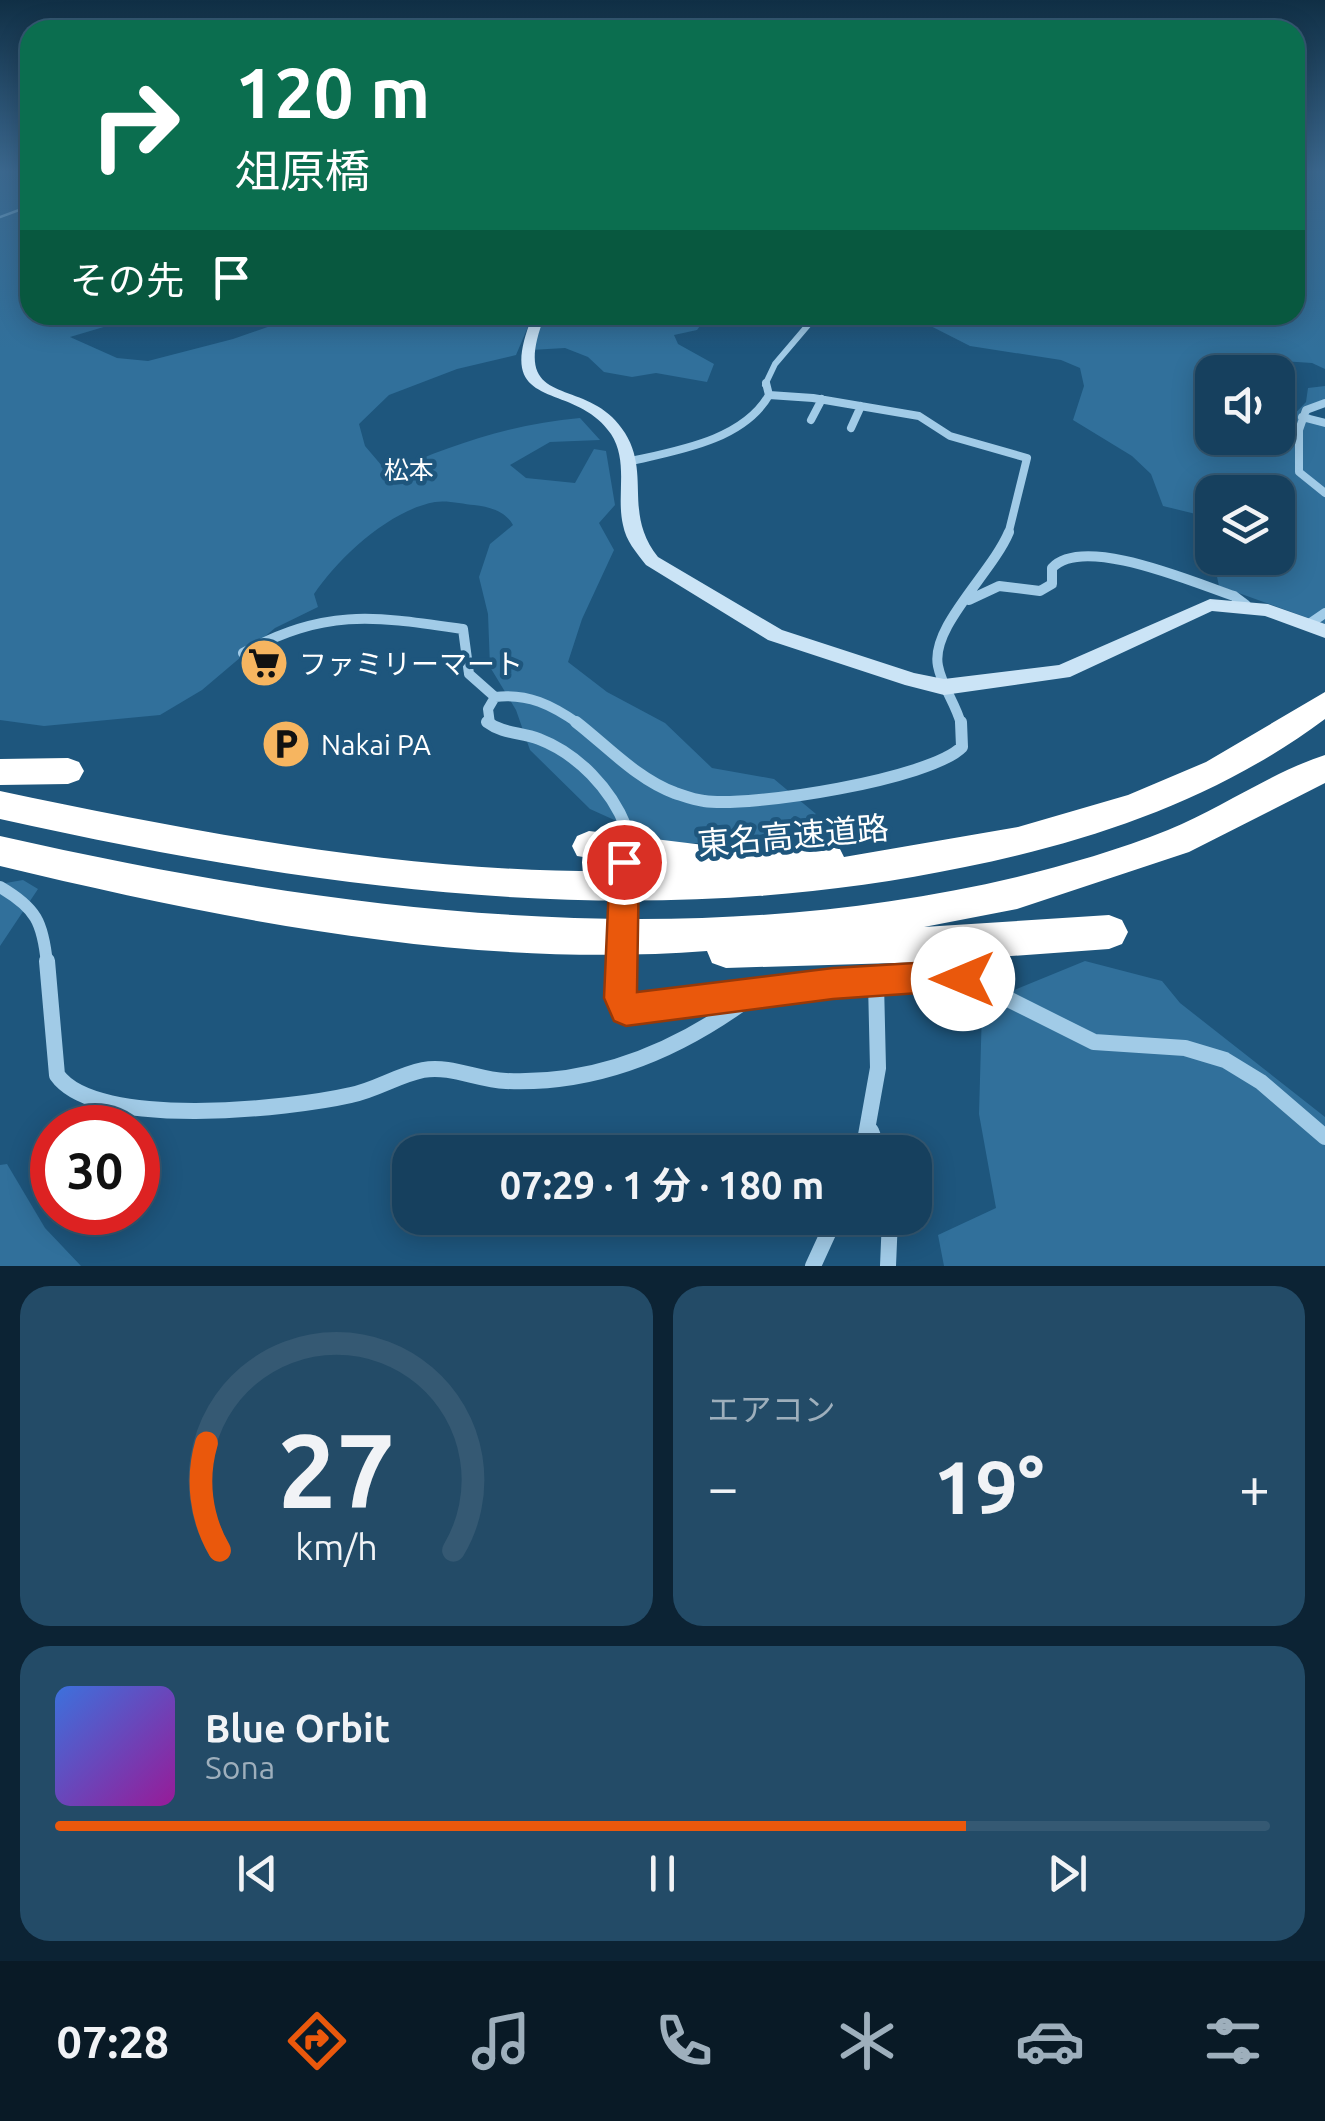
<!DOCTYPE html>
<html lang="ja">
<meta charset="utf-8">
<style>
:root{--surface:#16405e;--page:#234b67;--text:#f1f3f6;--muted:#9eafbc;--line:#355973;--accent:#ea580c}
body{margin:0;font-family:Ubuntu,"Noto Sans JP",sans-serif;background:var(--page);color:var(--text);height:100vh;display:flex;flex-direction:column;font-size:38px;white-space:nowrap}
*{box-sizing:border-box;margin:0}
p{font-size:32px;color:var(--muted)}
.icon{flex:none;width:55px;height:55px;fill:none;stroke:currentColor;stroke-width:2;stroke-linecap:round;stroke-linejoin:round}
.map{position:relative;height:1266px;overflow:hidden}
.side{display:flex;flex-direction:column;gap:20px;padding:20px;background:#0c2334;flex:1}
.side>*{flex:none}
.top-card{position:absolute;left:20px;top:20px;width:1285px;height:305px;border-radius:30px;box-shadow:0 5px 25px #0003,0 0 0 2px var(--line);background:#0b6e4f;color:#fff;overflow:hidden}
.controls{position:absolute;left:1195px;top:355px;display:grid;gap:20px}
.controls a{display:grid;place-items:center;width:100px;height:100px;border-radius:20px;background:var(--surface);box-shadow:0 5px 25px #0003,0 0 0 2px var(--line);font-size:50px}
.speed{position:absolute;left:30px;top:1105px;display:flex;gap:20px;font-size:50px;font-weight:700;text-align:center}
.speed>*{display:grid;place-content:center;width:130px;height:130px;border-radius:50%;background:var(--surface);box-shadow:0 5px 25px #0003,0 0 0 2px var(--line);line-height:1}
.speed .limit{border:15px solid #d22;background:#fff;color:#111}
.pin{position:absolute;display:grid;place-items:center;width:85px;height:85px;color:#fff;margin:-42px;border:5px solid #fff;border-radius:50%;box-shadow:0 2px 10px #0007}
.me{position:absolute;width:110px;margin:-55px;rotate:270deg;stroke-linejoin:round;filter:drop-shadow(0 0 8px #0008)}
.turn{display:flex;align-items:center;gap:35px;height:210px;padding:0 50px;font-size:45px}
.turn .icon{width:130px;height:130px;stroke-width:2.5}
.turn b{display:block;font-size:70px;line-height:85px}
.then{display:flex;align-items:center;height:95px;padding:0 50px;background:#0003;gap:20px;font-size:38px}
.big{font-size:75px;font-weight:700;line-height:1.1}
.side .widget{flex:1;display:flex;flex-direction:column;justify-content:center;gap:15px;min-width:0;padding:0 35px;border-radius:30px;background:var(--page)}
.side .dial{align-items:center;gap:0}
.dial svg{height:260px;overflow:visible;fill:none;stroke:var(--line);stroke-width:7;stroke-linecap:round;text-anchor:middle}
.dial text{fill:var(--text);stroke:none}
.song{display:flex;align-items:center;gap:30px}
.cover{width:120px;height:120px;border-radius:15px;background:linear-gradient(135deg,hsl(220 70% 55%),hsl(300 70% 35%))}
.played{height:10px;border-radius:5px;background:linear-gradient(90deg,var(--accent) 75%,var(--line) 75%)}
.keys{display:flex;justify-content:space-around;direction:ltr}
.heat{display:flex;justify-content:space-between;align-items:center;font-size:55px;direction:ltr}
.side .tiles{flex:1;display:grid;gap:20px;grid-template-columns:1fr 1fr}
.widget:last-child{grid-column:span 2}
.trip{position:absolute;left:392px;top:1135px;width:540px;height:100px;border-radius:30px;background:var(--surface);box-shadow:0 5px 25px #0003,0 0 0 2px var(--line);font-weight:700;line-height:100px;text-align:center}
.tab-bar{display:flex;height:160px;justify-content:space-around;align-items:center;background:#091a26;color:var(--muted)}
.tab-bar .icon{width:70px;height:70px}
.tab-bar .current{color:var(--accent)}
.tab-bar b{font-size:45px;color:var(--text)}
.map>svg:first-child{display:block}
.green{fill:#31709b}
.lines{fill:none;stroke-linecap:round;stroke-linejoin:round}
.stream{stroke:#94c8e9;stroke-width:2.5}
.street-far4{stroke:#a1cbe7;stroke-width:6}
.street-far3{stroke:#a1cbe7;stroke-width:8}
.street-far2{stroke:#a1cbe7;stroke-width:10}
.street-far1{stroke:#a1cbe7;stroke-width:12}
.street{stroke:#a1cbe7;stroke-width:16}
.secondary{fill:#cbe4f6;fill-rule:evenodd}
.highway{fill:#fff;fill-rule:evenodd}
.street-bridge-far1{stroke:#a1cbe7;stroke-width:12}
.street-bridge{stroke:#a1cbe7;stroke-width:16}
.route{fill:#ea580c;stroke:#983908;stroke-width:2.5}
.labels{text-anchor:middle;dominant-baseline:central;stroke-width:9;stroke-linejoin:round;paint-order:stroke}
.far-neighbourhood-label{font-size:25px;fill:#fff;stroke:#1e567d}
.poi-label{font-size:28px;fill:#fff;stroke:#1e567d;text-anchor:start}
.near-street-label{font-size:32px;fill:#fff;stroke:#1e567d}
</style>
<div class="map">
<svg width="1325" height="1266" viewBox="0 0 1325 1266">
<rect width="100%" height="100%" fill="#1e567d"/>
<path class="green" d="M0,172H30V315H189L107,326L70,337L117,358L148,361L233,339L302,315H533L516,355L457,369L389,395L359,424L365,446L388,473C450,445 512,424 580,418L600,440L550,442L510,465L526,478L575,483L594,449L606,451L615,505L599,523L614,550L582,619L568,662L607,692L665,723L712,768L774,779L816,814L790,829L717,843H665L590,809L530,750L516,710L490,667L488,614L479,577L490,544L513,525C505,511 490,507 474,505C463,504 447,500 435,502C390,510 339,557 314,594L318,607L275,628L202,690L160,715L44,726L0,720Z
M1295,172H1325V369L1312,363L1282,361L1277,372H1212V438H1278V420L1288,421L1306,402L1308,388L1325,386V400L1309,412L1311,416L1325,419V624L1219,586L1213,558H1278V492H1212V527L1208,517L1163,506L1151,474L1132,456L1073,420L1084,386L1080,368L1061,360L970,346L909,315H1295Z
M543,315H708L697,330L674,335L678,344L714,364L707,382L656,373L632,377L604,372L588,357L565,348L531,350Z
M23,880L38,889L0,946V884Z
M1085,961L1162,981L1180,1003L1325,1117V1266H944L938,1235L996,1208L979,1114L982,1009L1007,993Z
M7,1164L45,1228L81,1266H0V1165Z"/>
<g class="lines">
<path class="stream" d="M0,217L30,206"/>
<path class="street-far4" d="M765,385L775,364L809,324"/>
<path class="street-far3" d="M769,395L813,398L919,416L950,436L1027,458L1008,535
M1325,403L1306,410L1299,430V472L1325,493
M1302,417L1325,423
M811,420L822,399
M851,428L861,406
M627,462C675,451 743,441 769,395L766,383"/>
<path class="street-far2" d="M969,600L999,586L1040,591L1052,584V568C1083,534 1195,583 1234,596L1246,605
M1309,624L1325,613
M243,653C326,608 373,616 463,629L469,674L495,697
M490,724L488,709L495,697C528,693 552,705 579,724
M961,724C956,704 942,687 938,666C930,627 992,573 1009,532"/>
<path class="street-far1" d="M487,722C503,734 521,732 539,739C578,754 611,789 626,827
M576,722C607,746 637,779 675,793C684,796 694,800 704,801C750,808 931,779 962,747L961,722
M0,887C36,908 43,922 47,964"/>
<path class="street" d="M47,961L57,1075C96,1130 290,1109 351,1095C376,1090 398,1075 423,1070C451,1065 478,1080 506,1081C598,1085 681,1049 753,995
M620,998L626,1010L833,984L948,976L986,988L1094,1042L1185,1048L1225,1060L1261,1082L1325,1137
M871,1131L879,1152
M863,1152L878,1068L876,983
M813,1266L835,1218
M888,1266L890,1218"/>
<path class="secondary" d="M533,315H545C506,415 588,372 625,433C651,475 623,513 658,557L782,630L914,673L944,679L1059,665L1210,599L1268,604L1325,624V638L1265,616L1212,611L1070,677L944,695L905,685L768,640L646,565C636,552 626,541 623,525C616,495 629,462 611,434C573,378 491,416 533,315Z"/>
<path class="highway" d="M1325,692V719C1219,798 1094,841 965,867C642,935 319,890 0,819V791C218,837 441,879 665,870L577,856L572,846L577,836L589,831L704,845L827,843L839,847L844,857L1018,827L1128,795L1206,762Z
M1325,755V783L1189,852L1017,909L924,927L1109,915L1122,920L1128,932L1122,944L1109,949L928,962L726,968L712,963L707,951C471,969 229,921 0,866V836C332,911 681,957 1017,877C1066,865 1121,849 1168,830C1222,808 1270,773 1325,755Z
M68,758L79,762L84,771L79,780L68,784L0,785V759Z"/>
<path class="street-bridge-far1" d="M621,964L626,827"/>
<path class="street-bridge" d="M620,998L621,961"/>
</g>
<linearGradient id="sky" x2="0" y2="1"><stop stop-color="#102f45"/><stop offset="0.49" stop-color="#3b688f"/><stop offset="1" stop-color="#3b688f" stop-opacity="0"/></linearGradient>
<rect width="1325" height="349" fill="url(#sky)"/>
<path class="route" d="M624,849L635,853L639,862L637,992L833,968L948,961L974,968L979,979L974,990L963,994L948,991L833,999L626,1026L614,1021L604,998L610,862L614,853Z"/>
<defs>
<g id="supermarket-disc" transform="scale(2.5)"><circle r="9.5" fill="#f6b560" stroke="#1e567d"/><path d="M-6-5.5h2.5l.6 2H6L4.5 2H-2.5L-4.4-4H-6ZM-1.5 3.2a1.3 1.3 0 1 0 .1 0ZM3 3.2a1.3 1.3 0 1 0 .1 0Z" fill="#111"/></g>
<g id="parking-disc" transform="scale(2.5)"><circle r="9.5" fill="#f6b560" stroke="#1e567d"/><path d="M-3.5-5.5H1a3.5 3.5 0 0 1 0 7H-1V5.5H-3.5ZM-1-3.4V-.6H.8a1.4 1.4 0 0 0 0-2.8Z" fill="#111"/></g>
</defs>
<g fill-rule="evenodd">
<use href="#supermarket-disc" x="264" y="663"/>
<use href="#parking-disc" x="286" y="744"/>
</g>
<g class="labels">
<g class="far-neighbourhood-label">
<text x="409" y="470">松本</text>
</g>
<g class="poi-label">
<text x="299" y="663">ファミリーマート</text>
<text x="321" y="744">Nakai PA</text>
</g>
<g class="near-street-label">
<text transform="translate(793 835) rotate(-5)">東名高速道路</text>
</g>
</g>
</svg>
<div class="controls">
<a><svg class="icon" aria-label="sound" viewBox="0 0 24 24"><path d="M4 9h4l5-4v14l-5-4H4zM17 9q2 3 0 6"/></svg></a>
<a><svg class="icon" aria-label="layers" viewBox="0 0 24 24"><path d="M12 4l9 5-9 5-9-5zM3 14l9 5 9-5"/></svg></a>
</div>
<div class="speed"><div class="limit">30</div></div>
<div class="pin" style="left:624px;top:862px;background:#d93025"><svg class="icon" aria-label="arrive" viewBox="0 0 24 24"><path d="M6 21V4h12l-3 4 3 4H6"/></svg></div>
<svg class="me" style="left:963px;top:979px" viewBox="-20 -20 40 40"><circle r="19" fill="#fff"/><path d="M0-13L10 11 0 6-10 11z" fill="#ea580c"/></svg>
<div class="trip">07:29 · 1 分 · 180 m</div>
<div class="top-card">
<div class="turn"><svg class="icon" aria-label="right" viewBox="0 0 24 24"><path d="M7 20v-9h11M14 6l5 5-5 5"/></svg><div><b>120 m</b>俎原橋</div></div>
<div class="then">その先<svg class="icon" aria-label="arrive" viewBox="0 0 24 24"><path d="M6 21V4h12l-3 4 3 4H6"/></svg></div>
</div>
</div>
<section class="side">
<div class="tiles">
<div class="widget dial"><svg viewBox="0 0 100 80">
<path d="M14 69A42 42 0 1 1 86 69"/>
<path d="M14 69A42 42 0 0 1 10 36" stroke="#ea580c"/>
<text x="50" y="56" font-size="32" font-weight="700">27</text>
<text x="50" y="72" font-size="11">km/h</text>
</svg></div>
<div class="widget"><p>エアコン</p>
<div class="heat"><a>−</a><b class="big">19°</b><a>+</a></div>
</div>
<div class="widget">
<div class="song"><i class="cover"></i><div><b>Blue Orbit</b><p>Sona</p></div></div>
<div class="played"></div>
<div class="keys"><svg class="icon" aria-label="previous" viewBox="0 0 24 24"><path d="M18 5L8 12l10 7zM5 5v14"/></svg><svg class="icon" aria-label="pause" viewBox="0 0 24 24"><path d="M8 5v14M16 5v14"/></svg><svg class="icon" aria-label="next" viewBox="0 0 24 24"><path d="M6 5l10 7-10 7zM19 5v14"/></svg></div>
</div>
</div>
</section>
<nav class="tab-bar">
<b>07:28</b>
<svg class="icon current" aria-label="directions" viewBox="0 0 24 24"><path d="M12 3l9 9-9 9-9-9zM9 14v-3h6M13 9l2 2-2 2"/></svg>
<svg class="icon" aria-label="music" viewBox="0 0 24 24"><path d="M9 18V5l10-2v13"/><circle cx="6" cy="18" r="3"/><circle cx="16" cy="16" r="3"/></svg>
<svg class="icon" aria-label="phone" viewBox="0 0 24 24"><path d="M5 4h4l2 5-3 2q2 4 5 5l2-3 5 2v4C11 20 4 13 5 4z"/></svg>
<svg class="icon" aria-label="climate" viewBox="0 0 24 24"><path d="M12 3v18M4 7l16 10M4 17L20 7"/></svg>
<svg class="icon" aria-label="car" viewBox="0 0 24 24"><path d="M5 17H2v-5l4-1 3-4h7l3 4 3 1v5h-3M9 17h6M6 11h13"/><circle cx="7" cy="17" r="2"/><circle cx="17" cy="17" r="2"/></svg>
<svg class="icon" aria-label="filters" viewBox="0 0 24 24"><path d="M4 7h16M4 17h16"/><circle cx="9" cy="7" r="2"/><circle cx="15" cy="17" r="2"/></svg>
</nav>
